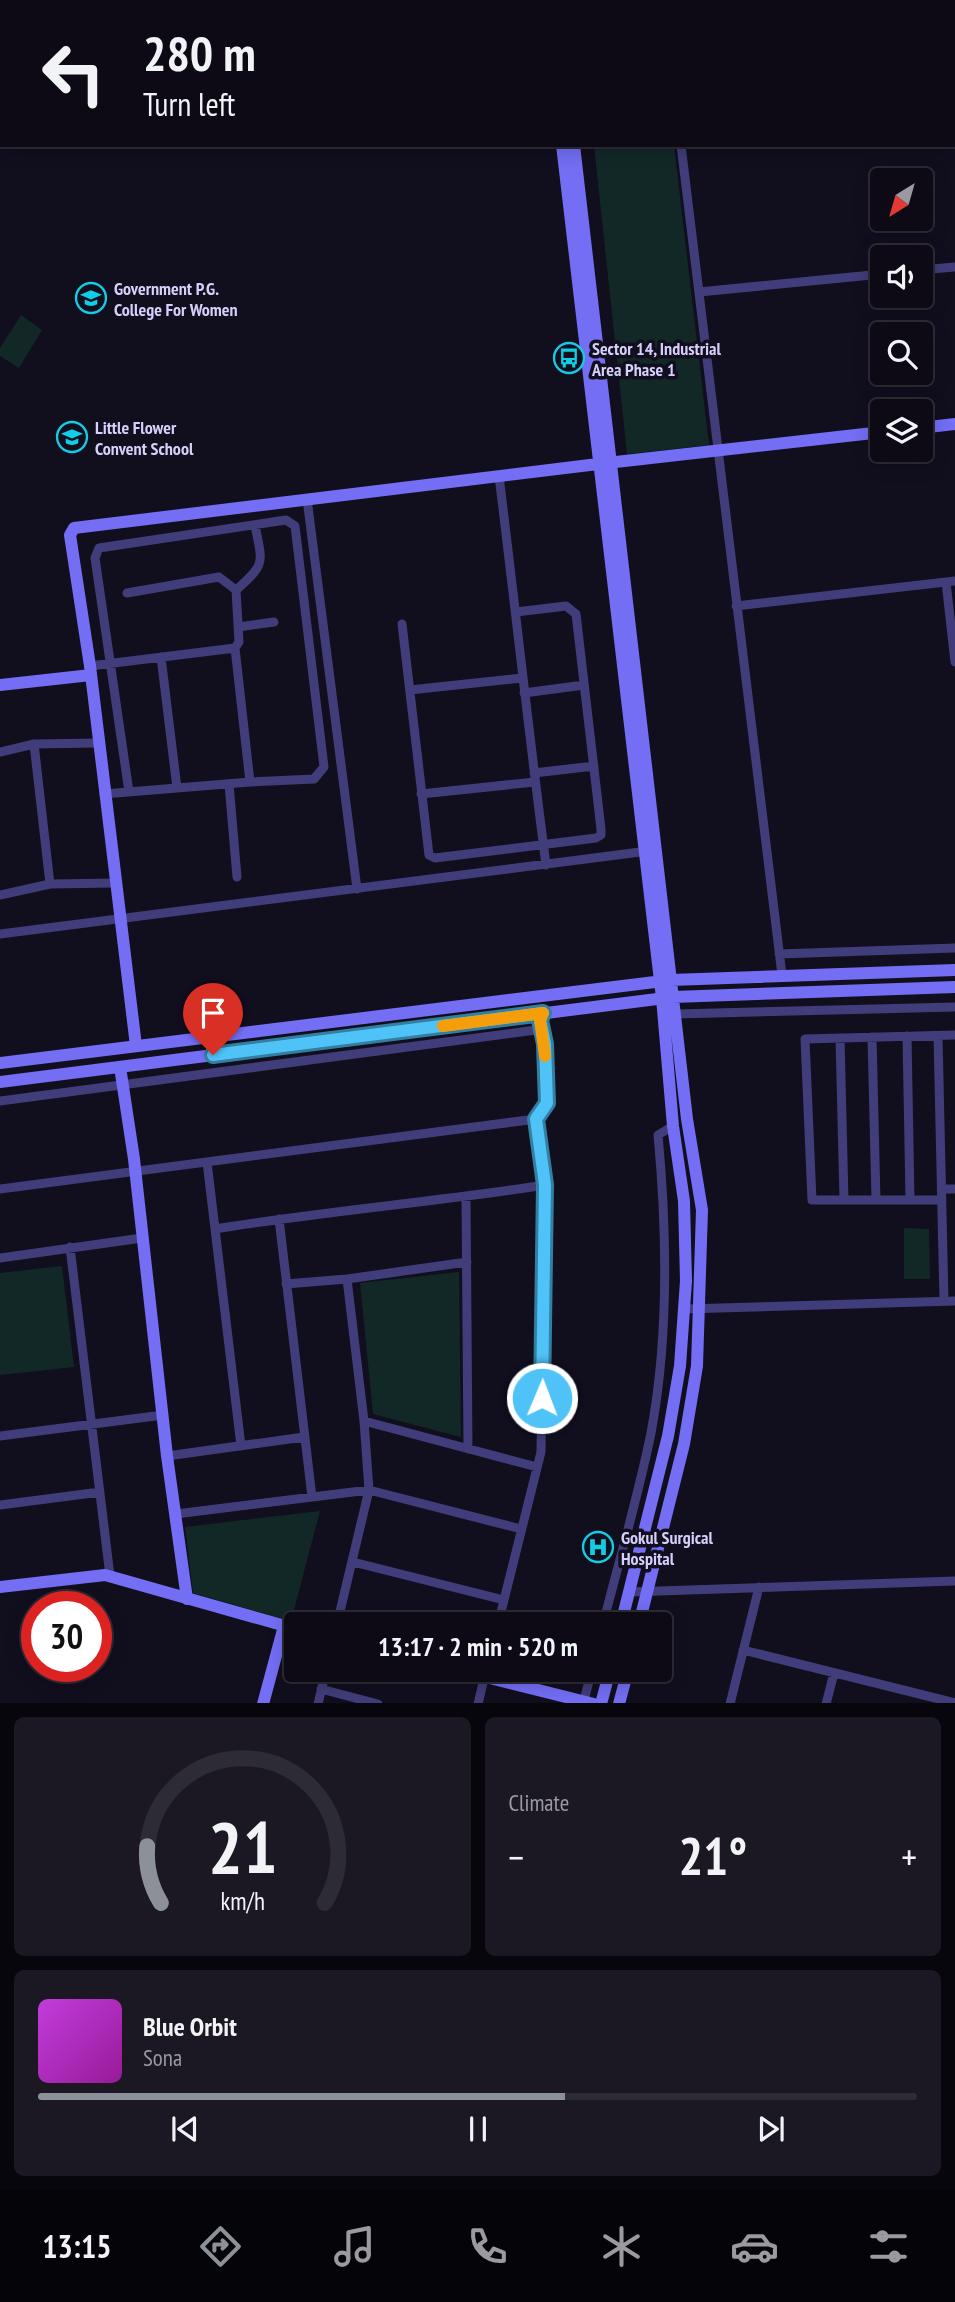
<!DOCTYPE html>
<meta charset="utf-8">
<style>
:root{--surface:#0d0a16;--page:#1b1823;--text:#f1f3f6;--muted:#9a9aa1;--line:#2d2b35;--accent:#8c9099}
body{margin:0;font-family:"PT Sans Narrow",sans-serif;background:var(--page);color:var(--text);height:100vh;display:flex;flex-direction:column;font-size:26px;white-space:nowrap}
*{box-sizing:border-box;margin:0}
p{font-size:23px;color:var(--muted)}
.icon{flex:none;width:38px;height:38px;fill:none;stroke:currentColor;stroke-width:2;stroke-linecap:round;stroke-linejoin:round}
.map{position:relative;height:1703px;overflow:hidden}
.drawer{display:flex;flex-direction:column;gap:14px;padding:14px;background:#07060c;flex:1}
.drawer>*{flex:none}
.hud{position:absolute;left:0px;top:0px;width:956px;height:147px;box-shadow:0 4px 18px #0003,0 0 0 2px var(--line);background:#0d0a16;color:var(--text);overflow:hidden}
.needle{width:46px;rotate:217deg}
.fabs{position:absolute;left:870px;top:168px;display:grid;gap:14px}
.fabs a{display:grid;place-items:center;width:63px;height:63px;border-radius:7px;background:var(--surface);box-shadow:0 4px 18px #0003,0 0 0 2px var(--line);font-size:35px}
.speed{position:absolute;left:21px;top:1591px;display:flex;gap:14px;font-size:35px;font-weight:700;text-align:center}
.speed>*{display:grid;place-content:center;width:91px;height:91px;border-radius:50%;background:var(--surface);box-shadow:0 4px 18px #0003,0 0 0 2px var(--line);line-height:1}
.speed .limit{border:10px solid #d22;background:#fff;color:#111}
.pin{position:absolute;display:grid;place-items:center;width:60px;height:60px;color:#fff;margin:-72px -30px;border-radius:50% 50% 50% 0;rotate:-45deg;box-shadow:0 0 7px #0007}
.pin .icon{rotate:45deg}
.me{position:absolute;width:77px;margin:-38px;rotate:1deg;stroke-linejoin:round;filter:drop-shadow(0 0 5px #0008)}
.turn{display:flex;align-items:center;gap:24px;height:147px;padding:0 28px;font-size:32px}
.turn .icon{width:91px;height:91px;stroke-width:2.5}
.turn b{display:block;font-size:49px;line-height:60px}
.big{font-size:52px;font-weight:700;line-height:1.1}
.drawer .widget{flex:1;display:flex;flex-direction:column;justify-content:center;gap:10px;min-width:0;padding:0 24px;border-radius:10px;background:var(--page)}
.drawer .dial{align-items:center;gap:0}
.dial svg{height:182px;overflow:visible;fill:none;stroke:var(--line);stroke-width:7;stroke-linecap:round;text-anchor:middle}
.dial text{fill:var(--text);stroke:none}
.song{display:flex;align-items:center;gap:21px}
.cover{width:84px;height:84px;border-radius:10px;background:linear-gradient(135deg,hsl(290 70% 55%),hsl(300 70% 35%))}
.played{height:7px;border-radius:4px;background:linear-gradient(90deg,var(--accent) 60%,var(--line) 60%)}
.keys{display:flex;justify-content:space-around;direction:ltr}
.heat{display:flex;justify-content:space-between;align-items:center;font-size:38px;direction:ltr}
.drawer .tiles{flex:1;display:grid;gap:14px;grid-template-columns:1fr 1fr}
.widget:last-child{grid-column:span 2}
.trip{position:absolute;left:284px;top:1612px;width:388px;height:70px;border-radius:7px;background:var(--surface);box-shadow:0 4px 18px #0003,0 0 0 2px var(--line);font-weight:700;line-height:70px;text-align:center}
.tabs{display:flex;height:112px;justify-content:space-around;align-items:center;background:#050409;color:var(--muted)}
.tabs .icon{width:49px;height:49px}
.tabs .active{color:var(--accent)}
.tabs b{font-size:32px;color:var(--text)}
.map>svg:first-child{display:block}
.green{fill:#122827}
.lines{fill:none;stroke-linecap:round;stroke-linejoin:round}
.street{stroke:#403d7a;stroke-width:9}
.secondary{stroke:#736ef4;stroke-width:12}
.route-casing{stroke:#337fa1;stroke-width:18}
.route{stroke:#4fc3f7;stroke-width:12}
.slow{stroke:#f59e0b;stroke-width:12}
.labels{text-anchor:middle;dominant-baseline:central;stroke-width:7;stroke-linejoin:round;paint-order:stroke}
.poi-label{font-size:18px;font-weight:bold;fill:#d5cffb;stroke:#110e1e;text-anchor:start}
</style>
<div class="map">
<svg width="955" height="1704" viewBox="0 0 955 1704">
<rect width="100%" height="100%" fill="#110e1e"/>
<path class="green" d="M594,145H674L709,445L627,454Z
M21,315L42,330L19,368L0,356V348Z
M904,1228L929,1229L930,1279H904Z
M62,1266L74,1367L0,1375V1273Z
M459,1272L461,1437L373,1414L360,1283Z
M320,1511L291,1621L193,1593L185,1527Z"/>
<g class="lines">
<path class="street" d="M104,0V2
M521,0V2
M664,0V2
M156,2L170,0
M0,21H2
M954,109H955
M681,145L782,975
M920,270L955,267
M699,292L882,274
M499,476C515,605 529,735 546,865
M307,499L357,889
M946,582L955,662
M236,590C267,563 262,563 255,525
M127,593L219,577L236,590L239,642L235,648
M736,606L955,581
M402,624L429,855L435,858L596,838L601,835V829L576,614L566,606L516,612
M238,627L274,622
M161,657L177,788
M90,666L235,648L250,782L104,794
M410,690L522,678
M524,693L584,685
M34,744L50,884
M0,752L34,744L98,743
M534,773L594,766
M229,784L237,877
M129,792L95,558L99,548L286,520L295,526L324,767L314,779L250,782
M421,794L535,782
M0,895L50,884L115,883
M0,934L648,851
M779,954L955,948
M675,1014L955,1007
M907,1036L910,1200
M938,1036L944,1301
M872,1037L876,1200
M840,1038L844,1200
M0,1101L536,1030L540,1021
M207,1162L241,1446
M0,1189L536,1119
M942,1189H955
M466,1198L468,1449
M942,1200H812L805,1039L955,1035
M279,1219L312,1497
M215,1229C325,1211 435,1202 545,1185
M70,1247L110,1576
M0,1258L142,1238
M286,1284L347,1279L467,1262
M684,1309L955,1301
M364,1421L537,1467
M0,1436L163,1415
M167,1456L304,1437
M0,1505L100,1492
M176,1514L369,1490L521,1529
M353,1562L504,1600
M629,1592L955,1581
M337,1624L369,1490L364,1421L347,1279
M498,1624L541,1452L545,1185L536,1119L547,1103L545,1044L540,1021
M603,1624C619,1561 638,1497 651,1433C669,1337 667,1231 658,1135L673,1126
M743,1650L955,1703
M321,1689L378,1704
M318,1704L326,1670
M478,1704L486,1670
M583,1704L592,1670
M730,1704L759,1587
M826,1704L834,1673"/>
<path class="secondary" d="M541,0V2
M557,0V2
M0,71L2,70
M0,82H2
M562,145L662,998L673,1126L684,1201L686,1281L684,1309L680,1366L668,1436L621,1624
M574,145L687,1119L702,1210L697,1366L684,1444L639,1624
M920,428L955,424
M0,685L91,675
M136,1046L90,666L70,535L74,528L598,464L882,432
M0,1063L671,980L955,970
M120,1067L134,1159L167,1456L187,1599
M0,1082L673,997L955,987
M0,1587L105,1575L296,1629
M458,1670L594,1704
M263,1704L284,1626
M601,1704L610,1670
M619,1704L628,1670"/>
</g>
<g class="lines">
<g class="route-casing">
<path id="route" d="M213,1055L543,1013L540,1020L545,1044L547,1103L536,1119L545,1185L542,1398"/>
</g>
<use href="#route" class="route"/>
<path class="slow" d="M443,1026L543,1013L540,1020L545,1056"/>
</g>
<defs>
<g id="university-ring" transform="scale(1.575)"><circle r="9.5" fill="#110e1e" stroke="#12cde4" stroke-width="1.5"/><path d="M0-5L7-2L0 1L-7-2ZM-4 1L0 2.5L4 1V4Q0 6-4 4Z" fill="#12cde4"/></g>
<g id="bus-ring" transform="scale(1.575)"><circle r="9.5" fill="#110e1e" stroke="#12cde4" stroke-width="1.5"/><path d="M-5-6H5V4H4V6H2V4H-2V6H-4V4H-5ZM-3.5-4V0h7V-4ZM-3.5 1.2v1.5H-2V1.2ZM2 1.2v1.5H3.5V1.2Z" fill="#12cde4"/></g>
<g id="school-ring" transform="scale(1.575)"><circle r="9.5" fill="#110e1e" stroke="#12cde4" stroke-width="1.5"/><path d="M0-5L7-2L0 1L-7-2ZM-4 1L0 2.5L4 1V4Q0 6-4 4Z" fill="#12cde4"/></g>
<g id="hospital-ring" transform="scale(1.575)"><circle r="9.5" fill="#110e1e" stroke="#12cde4" stroke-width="1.5"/><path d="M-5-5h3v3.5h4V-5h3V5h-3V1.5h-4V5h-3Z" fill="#12cde4"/></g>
</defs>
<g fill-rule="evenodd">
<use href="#university-ring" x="91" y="298"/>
<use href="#bus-ring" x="569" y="358"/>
<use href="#school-ring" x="72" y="437"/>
<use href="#hospital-ring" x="598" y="1547"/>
</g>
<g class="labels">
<g class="poi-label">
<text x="114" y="288">Government P.G.<tspan x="114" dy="21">College For Women</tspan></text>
<text x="592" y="348">Sector 14, Industrial<tspan x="592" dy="21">Area Phase 1</tspan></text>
<text x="95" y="427">Little Flower<tspan x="95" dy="21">Convent School</tspan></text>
<text x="621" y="1537">Gokul Surgical<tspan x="621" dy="21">Hospital</tspan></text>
</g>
</g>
</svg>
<div class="fabs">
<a><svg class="needle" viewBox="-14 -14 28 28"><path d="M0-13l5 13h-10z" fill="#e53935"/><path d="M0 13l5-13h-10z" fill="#9a9aa1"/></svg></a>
<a><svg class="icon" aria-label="sound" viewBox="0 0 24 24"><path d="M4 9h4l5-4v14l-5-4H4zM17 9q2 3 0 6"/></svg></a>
<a><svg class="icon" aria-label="search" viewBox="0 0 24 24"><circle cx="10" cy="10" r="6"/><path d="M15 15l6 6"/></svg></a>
<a><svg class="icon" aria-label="layers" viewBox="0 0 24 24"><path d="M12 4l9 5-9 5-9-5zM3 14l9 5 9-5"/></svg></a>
</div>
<div class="speed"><div class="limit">30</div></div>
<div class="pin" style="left:213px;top:1055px;background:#d93025"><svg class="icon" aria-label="arrive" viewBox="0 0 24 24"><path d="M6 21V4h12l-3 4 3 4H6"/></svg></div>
<svg class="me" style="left:542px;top:1398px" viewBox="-20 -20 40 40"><circle r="17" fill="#4fc3f7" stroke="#fff" stroke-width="3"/><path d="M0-11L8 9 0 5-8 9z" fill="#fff"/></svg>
<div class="trip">13:17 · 2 min · 520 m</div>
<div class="hud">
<div class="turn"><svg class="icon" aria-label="left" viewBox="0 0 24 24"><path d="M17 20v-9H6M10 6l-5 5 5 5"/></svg><div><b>280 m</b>Turn left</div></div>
</div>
</div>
<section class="drawer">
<div class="tiles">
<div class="widget dial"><svg viewBox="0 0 100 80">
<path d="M14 69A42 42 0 1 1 86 69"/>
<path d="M14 69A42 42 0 0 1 8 44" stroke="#8c9099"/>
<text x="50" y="56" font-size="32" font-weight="700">21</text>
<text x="50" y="72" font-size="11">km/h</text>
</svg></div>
<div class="widget"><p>Climate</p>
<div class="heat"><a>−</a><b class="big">21°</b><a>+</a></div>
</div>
<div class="widget">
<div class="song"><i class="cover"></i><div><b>Blue Orbit</b><p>Sona</p></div></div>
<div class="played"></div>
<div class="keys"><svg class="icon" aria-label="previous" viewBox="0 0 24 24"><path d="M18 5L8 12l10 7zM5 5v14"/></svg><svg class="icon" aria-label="pause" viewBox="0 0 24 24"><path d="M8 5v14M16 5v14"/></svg><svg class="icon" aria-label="next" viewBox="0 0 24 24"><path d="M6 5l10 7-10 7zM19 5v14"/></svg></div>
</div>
</div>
</section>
<nav class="tabs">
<b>13:15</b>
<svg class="icon active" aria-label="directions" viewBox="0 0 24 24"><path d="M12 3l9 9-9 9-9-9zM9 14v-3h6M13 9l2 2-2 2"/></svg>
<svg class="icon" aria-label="music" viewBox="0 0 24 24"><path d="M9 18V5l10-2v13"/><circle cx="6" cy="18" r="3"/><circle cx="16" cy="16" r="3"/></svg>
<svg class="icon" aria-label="phone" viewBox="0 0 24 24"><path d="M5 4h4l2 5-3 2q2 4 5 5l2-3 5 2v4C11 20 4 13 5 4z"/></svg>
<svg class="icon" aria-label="climate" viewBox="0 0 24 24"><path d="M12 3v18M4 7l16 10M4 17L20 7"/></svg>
<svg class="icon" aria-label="car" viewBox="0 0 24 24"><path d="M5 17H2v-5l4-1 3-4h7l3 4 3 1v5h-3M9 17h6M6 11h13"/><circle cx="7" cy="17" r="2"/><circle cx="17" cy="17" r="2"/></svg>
<svg class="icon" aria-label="filters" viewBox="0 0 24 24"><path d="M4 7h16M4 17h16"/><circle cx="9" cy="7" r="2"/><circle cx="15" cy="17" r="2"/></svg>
</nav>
